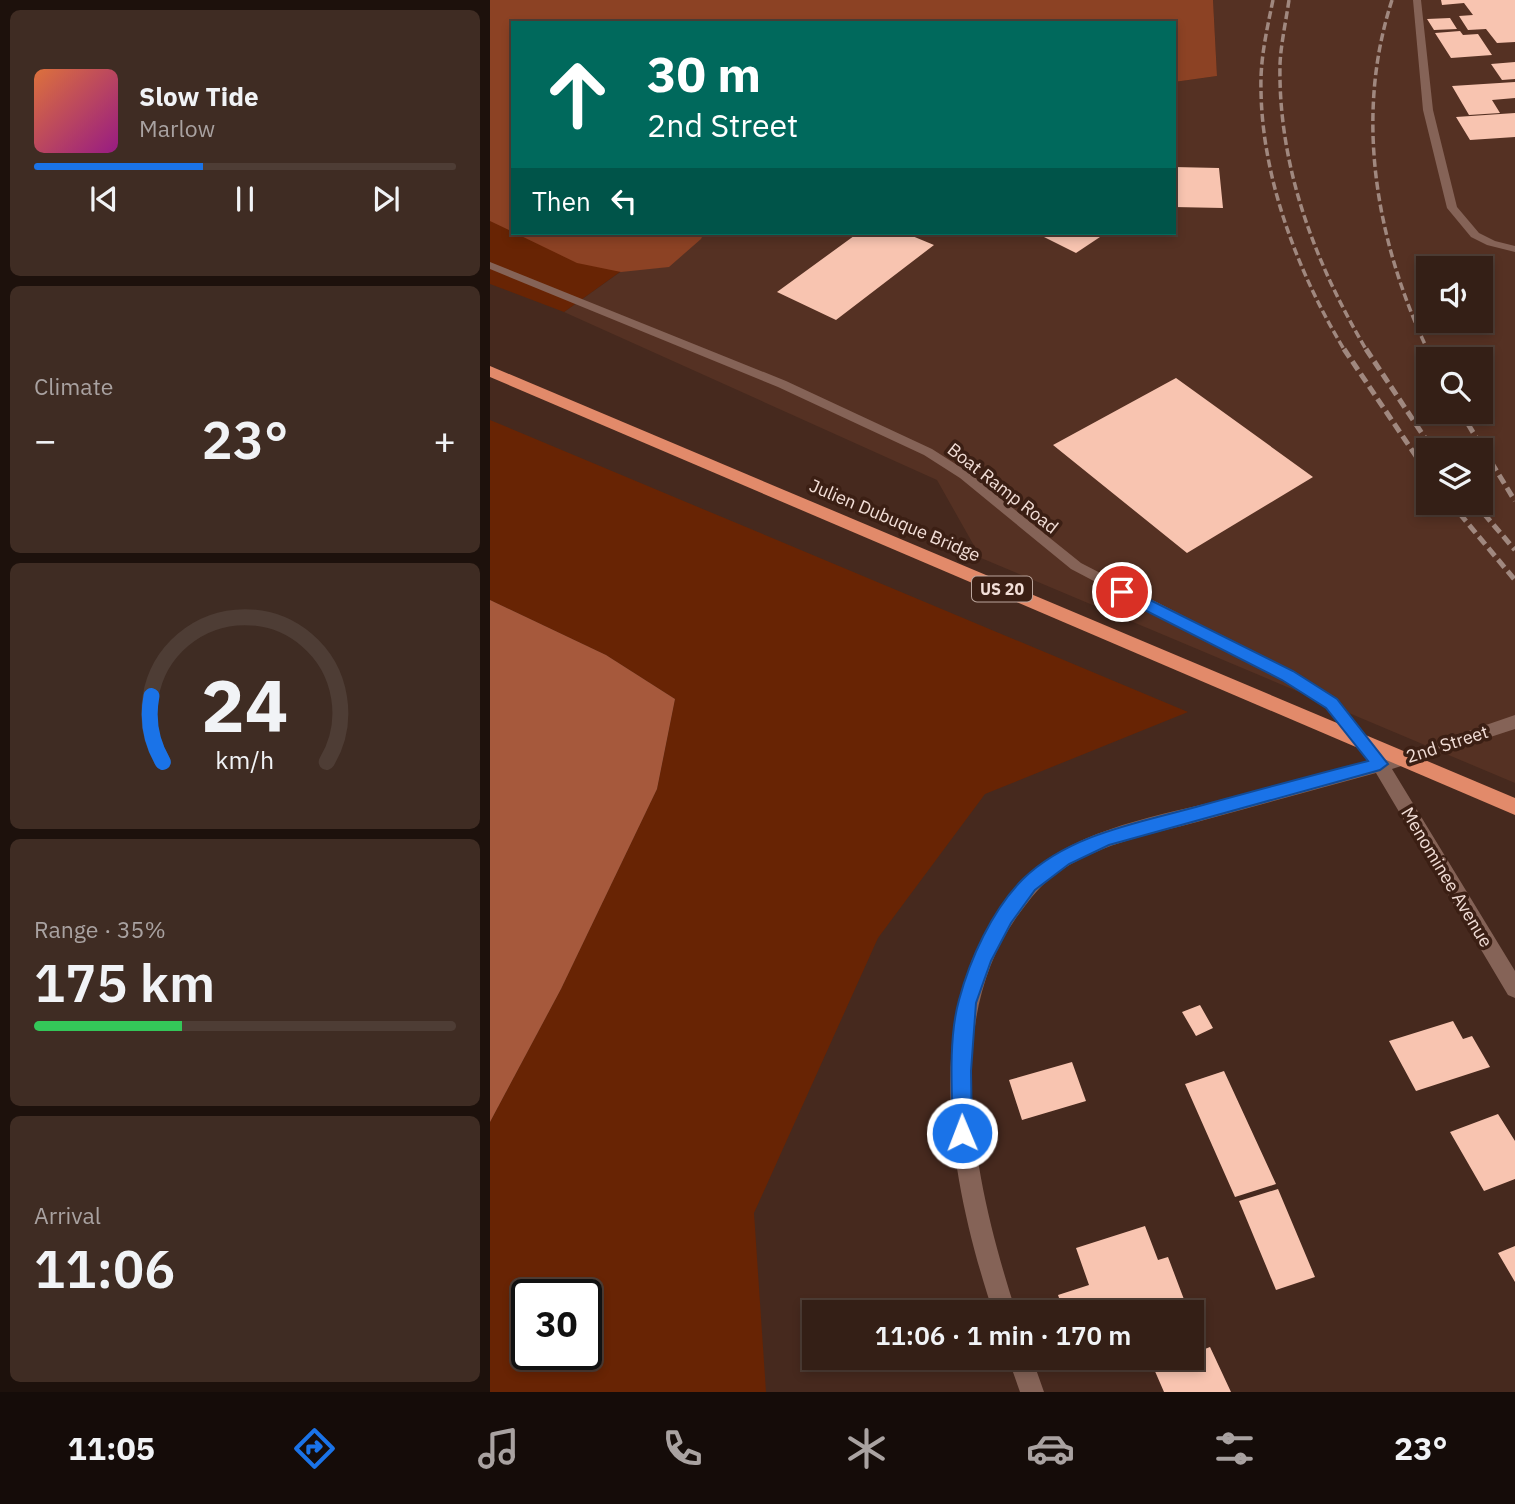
<!DOCTYPE html>
<meta charset="utf-8">
<style>
:root{--surface:#341f16;--page:#3f2c23;--text:#f1f3f6;--muted:#a9a2a1;--line:#4e3d35;--accent:#1a73e8}
body{margin:0;font-family:"IBM Plex Sans",sans-serif;background:var(--page);color:var(--text);height:100vh;display:flex;flex-direction:column;font-size:26px;white-space:nowrap}
*{box-sizing:border-box;margin:0}
p{font-size:23px;color:var(--muted)}
.icon{flex:none;width:38px;height:38px;fill:none;stroke:currentColor;stroke-width:2;stroke-linecap:round;stroke-linejoin:round}
.map{position:relative;flex:1;overflow:hidden}
.panel{display:flex;flex-direction:column;gap:10px;padding:10px;background:#1d110c;width:490px}
.panel>*{flex:none}
.guide{position:absolute;left:21px;top:21px;width:665px;height:214px;border-radius:0px;box-shadow:0 4px 10px #0003,0 0 0 2px var(--line);background:#00695c;color:#fff;overflow:hidden}
.fabs{position:absolute;left:926px;top:256px;display:grid;gap:14px}
.fabs a{display:grid;place-items:center;width:77px;height:77px;border-radius:0px;background:var(--surface);box-shadow:0 4px 10px #0003,0 0 0 2px var(--line);font-size:35px}
.speed{position:absolute;left:21px;top:1279px;display:flex;gap:14px;font-size:35px;font-weight:700;text-align:center}
.speed>*{display:grid;place-content:center;width:91px;height:91px;border-radius:50%;background:var(--surface);box-shadow:0 4px 10px #0003,0 0 0 2px var(--line);line-height:1}
.speed .limit{border:4px solid #111;border-radius:10px;background:#fff;color:#111}
.pin{position:absolute;display:grid;place-items:center;width:60px;height:60px;color:#fff;margin:-30px;border:4px solid #fff;border-radius:50%;box-shadow:0 2px 7px #0007}
.me{position:absolute;width:77px;margin:-38px;rotate:359deg;stroke-linejoin:round;filter:drop-shadow(0 0 5px #0008)}
.turn{display:flex;align-items:center;gap:24px;height:147px;padding:0 21px;font-size:32px}
.turn .icon{width:91px;height:91px;stroke-width:2.5}
.turn b{display:block;font-size:49px;line-height:60px}
.then{display:flex;align-items:center;height:66px;padding:0 21px;background:#0003;gap:14px;font-size:26px}
.big{font-size:52px;font-weight:600;line-height:1.1}
.panel .tile{flex:1;display:flex;flex-direction:column;justify-content:center;gap:10px;min-width:0;padding:0 24px;border-radius:10px;background:var(--page)}
.panel .dial{align-items:center;gap:0}
.dial svg{height:182px;overflow:visible;fill:none;stroke:var(--line);stroke-width:7;stroke-linecap:round;text-anchor:middle}
.dial text{fill:var(--text);stroke:none}
.song{display:flex;align-items:center;gap:21px}
.cover{width:84px;height:84px;border-radius:10px;background:linear-gradient(135deg,hsl(20 70% 55%),hsl(310 70% 35%))}
.played{height:7px;border-radius:4px;background:linear-gradient(90deg,var(--accent) 40%,var(--line) 40%)}
.keys{display:flex;justify-content:space-around;direction:ltr}
.heat{display:flex;justify-content:space-between;align-items:center;font-size:38px;direction:ltr}
.charge{height:10px;border-radius:5px;background:linear-gradient(90deg,#34c759 35%,var(--line) 0)}
.trip{position:absolute;left:312px;top:1300px;width:402px;height:70px;border-radius:0px;background:var(--surface);box-shadow:0 4px 10px #0003,0 0 0 2px var(--line);font-weight:600;line-height:70px;text-align:center}
.dock{display:flex;height:112px;justify-content:space-around;align-items:center;background:#150c09;color:var(--muted)}
.dock .icon{width:49px;height:49px}
.dock .selected{color:var(--accent)}
.dock b{font-size:32px;color:var(--text)}
main{display:flex;flex:1;min-height:0}
.map>svg:first-child{display:block}
.built{fill:#553123;fill-rule:evenodd}
.green{fill:#682404;fill-rule:evenodd}
.forest{fill:#8c4224}
.water{fill:#a6593c}
.building{fill:#f8c4b0}
.lines{fill:none;stroke-linecap:round;stroke-linejoin:round}
.service{fill:#856357;fill-rule:evenodd}
.minor{fill:#856357;fill-rule:evenodd}
.trunk{fill:#e28a6a;fill-rule:evenodd}
.rail-far1{stroke:#a0887f;stroke-width:3.5;stroke-dasharray:8 3.5;stroke-linecap:butt}
.rail{stroke:#a0887f;stroke-width:5;stroke-dasharray:10 5;stroke-linecap:butt}
.route{fill:#1a73e8;stroke:#114b97;stroke-width:2}
.labels{text-anchor:middle;dominant-baseline:central;stroke-width:7;stroke-linejoin:round;paint-order:stroke}
.shield{fill:#3b1f14;stroke:#bba59c;stroke-width:2}
.shield-label{font-size:16px;font-weight:bold;fill:#f2ded7}
.street-label{font-size:18px;fill:#f2ded7;stroke:#3b1f14}
</style>
<main>
<section class="panel">
<div class="tile">
<div class="song"><i class="cover"></i><div><b>Slow Tide</b><p>Marlow</p></div></div>
<div class="played"></div>
<div class="keys"><svg class="icon" aria-label="previous" viewBox="0 0 24 24"><path d="M18 5L8 12l10 7zM5 5v14"/></svg><svg class="icon" aria-label="pause" viewBox="0 0 24 24"><path d="M8 5v14M16 5v14"/></svg><svg class="icon" aria-label="next" viewBox="0 0 24 24"><path d="M6 5l10 7-10 7zM19 5v14"/></svg></div>
</div>
<div class="tile"><p>Climate</p>
<div class="heat"><a>−</a><b class="big">23°</b><a>+</a></div>
</div>
<div class="tile dial"><svg viewBox="0 0 100 80">
<path d="M14 69A42 42 0 1 1 86 69"/>
<path d="M14 69A42 42 0 0 1 9 40" stroke="#1a73e8"/>
<text x="50" y="56" font-size="32" font-weight="700">24</text>
<text x="50" y="72" font-size="11">km/h</text>
</svg></div>
<div class="tile"><p>Range · 35%</p><b class="big">175 km</b><div class="charge"></div></div>
<div class="tile"><p>Arrival</p><b class="big">11:06</b></div>
</section>
<div class="map">
<svg width="1025" height="1392" viewBox="0 0 1025 1392">
<rect width="100%" height="100%" fill="#46291e"/>
<path class="built" d="M723,0H1025V783L491,558L447,480L74,312L185,233H684V82L727,76ZM938,268H990V320H938ZM938,359H990V411H938ZM938,450H990V502H938Z"/>
<path class="green" d="M0,184L23,195V233H96L148,259L74,312L0,284Z
M0,420L698,712L495,794L388,938L264,1213L276,1392H0V1122L71,989L167,789L185,699L116,655L0,600ZM37,1295H96V1354H37Z"/>
<path class="forest" d="M0,0H723L727,76L684,82V23H23V232L0,221Z
M25,233H214L211,239L179,267L131,272L87,263Z"/>
<path class="water" d="M0,600L116,655L185,699L167,789L71,989L0,1122Z"/>
<path class="building" d="M951,0H1025V42L1007,43L996,29L978,30L969,16L983,15L974,3L952,5Z
M960,18L967,29L944,30L937,19Z
M970,31L973,35L988,34L1002,55L961,58L945,33Z
M1025,62V79L1012,80L1001,64Z
M1025,82V98L1002,100L1010,113L979,115L962,86Z
M1025,113V137L980,140L966,117Z
M684,167L729,168L733,208L684,207Z
M368,233H415L444,245L346,320L287,292Z
M550,233H601L610,237L586,253L548,234Z
M686,378L823,477L697,553L563,445Z
M710,1005L723,1028L706,1036L692,1012Z
M963,1021L973,1039L982,1036L1000,1067L926,1091L899,1041Z
M582,1062L596,1101L532,1120L519,1080Z
M734,1071L786,1184L745,1197L695,1084Z
M1008,1114L1025,1141V1179L994,1191L960,1132Z
M788,1189L825,1277L786,1290L749,1201Z
M655,1226L668,1260L678,1257L695,1302L663,1312H574L568,1295L599,1285L586,1248Z
M1025,1246V1282L1008,1253Z
M720,1347L741,1392H674L664,1369L691,1358H702V1354Z"/>
<g class="lines">
<path class="service" d="M923,0H931L943,110L967,207L989,233L1005,241L1025,246V252L997,245L981,237L957,208L933,110Z
M0,262L296,381L442,449L478,472L591,563L802,672L847,699L895,760L897,764L895,768H885L837,707L792,680L581,569L470,478L434,455L288,387L0,269Z"/>
<path class="minor" d="M1025,715V729L902,769L1025,971V998L1018,995L886,773C826,789 767,806 707,822C661,834 614,843 573,869C552,882 540,899 526,918C448,1029 488,1194 526,1312H503C463,1190 428,1023 510,909C522,894 532,877 548,866C605,823 684,813 751,795C813,778 875,764 935,746C965,736 995,725 1025,715Z
M518,1358H542L554,1392H530Z"/>
<path class="trunk" d="M0,366L1025,798V815L0,377Z"/>
<path class="rail-far1" d="M783,0C777,29 770,59 771,90C772,180 809,275 855,351
M799,0C796,21 791,43 790,64C788,167 825,263 877,351
M902,0C864,117 886,241 938,351"/>
<path class="rail" d="M854,349L938,474
M876,349L943,450
M937,349L942,359
M970,411L1025,501
M960,502L1025,580
M984,502L1025,550"/>
</g>
<path class="route" d="M632,586L803,671L847,699L898,764L890,770L619,845L579,864L545,890L521,923L501,961L486,1003L481,1071L482,1133L479,1140L472,1142L466,1140L463,1133C462,1093 458,1039 469,1000C480,959 502,910 533,879C580,833 653,822 713,805C768,790 823,775 878,761L836,708L792,680L627,596L625,592Z"/>
<g class="labels">
<rect class="shield" x="482" y="576.5" width="60" height="25" rx="5"/>
<g class="shield-label">
<text x="512" y="589">US 20</text>
</g>
<g class="street-label">
<text transform="translate(513 488) rotate(38)">Boat Ramp Road</text>
<text transform="translate(405 520) rotate(23)">Julien Dubuque Bridge</text>
<text transform="translate(957 744) rotate(-18)">2nd Street</text>
<text transform="translate(957 877) rotate(59)">Menominee Avenue</text>
</g>
</g>
</svg>
<div class="fabs">
<a><svg class="icon" aria-label="sound" viewBox="0 0 24 24"><path d="M4 9h4l5-4v14l-5-4H4zM17 9q2 3 0 6"/></svg></a>
<a><svg class="icon" aria-label="search" viewBox="0 0 24 24"><circle cx="10" cy="10" r="6"/><path d="M15 15l6 6"/></svg></a>
<a><svg class="icon" aria-label="layers" viewBox="0 0 24 24"><path d="M12 4l9 5-9 5-9-5zM3 14l9 5 9-5"/></svg></a>
</div>
<div class="speed"><div class="limit">30</div></div>
<div class="pin" style="left:632px;top:592px;background:#d93025"><svg class="icon" aria-label="arrive" viewBox="0 0 24 24"><path d="M6 21V4h12l-3 4 3 4H6"/></svg></div>
<svg class="me" style="left:472px;top:1133px" viewBox="-20 -20 40 40"><circle r="17" fill="#1a73e8" stroke="#fff" stroke-width="3"/><path d="M0-11L8 9 0 5-8 9z" fill="#fff"/></svg>
<div class="trip">11:06 · 1 min · 170 m</div>
<div class="guide">
<div class="turn"><svg class="icon" aria-label="ahead" viewBox="0 0 24 24"><path d="M12 20V5M6 11l6-6 6 6"/></svg><div><b>30 m</b>2nd Street</div></div>
<div class="then">Then<svg class="icon" aria-label="left" viewBox="0 0 24 24"><path d="M17 20v-9H6M10 6l-5 5 5 5"/></svg></div>
</div>
</div>
</main>
<nav class="dock">
<b>11:05</b>
<svg class="icon selected" aria-label="directions" viewBox="0 0 24 24"><path d="M12 3l9 9-9 9-9-9zM9 14v-3h6M13 9l2 2-2 2"/></svg>
<svg class="icon" aria-label="music" viewBox="0 0 24 24"><path d="M9 18V5l10-2v13"/><circle cx="6" cy="18" r="3"/><circle cx="16" cy="16" r="3"/></svg>
<svg class="icon" aria-label="phone" viewBox="0 0 24 24"><path d="M5 4h4l2 5-3 2q2 4 5 5l2-3 5 2v4C11 20 4 13 5 4z"/></svg>
<svg class="icon" aria-label="climate" viewBox="0 0 24 24"><path d="M12 3v18M4 7l16 10M4 17L20 7"/></svg>
<svg class="icon" aria-label="car" viewBox="0 0 24 24"><path d="M5 17H2v-5l4-1 3-4h7l3 4 3 1v5h-3M9 17h6M6 11h13"/><circle cx="7" cy="17" r="2"/><circle cx="17" cy="17" r="2"/></svg>
<svg class="icon" aria-label="filters" viewBox="0 0 24 24"><path d="M4 7h16M4 17h16"/><circle cx="9" cy="7" r="2"/><circle cx="15" cy="17" r="2"/></svg>
<b>23°</b>
</nav>
